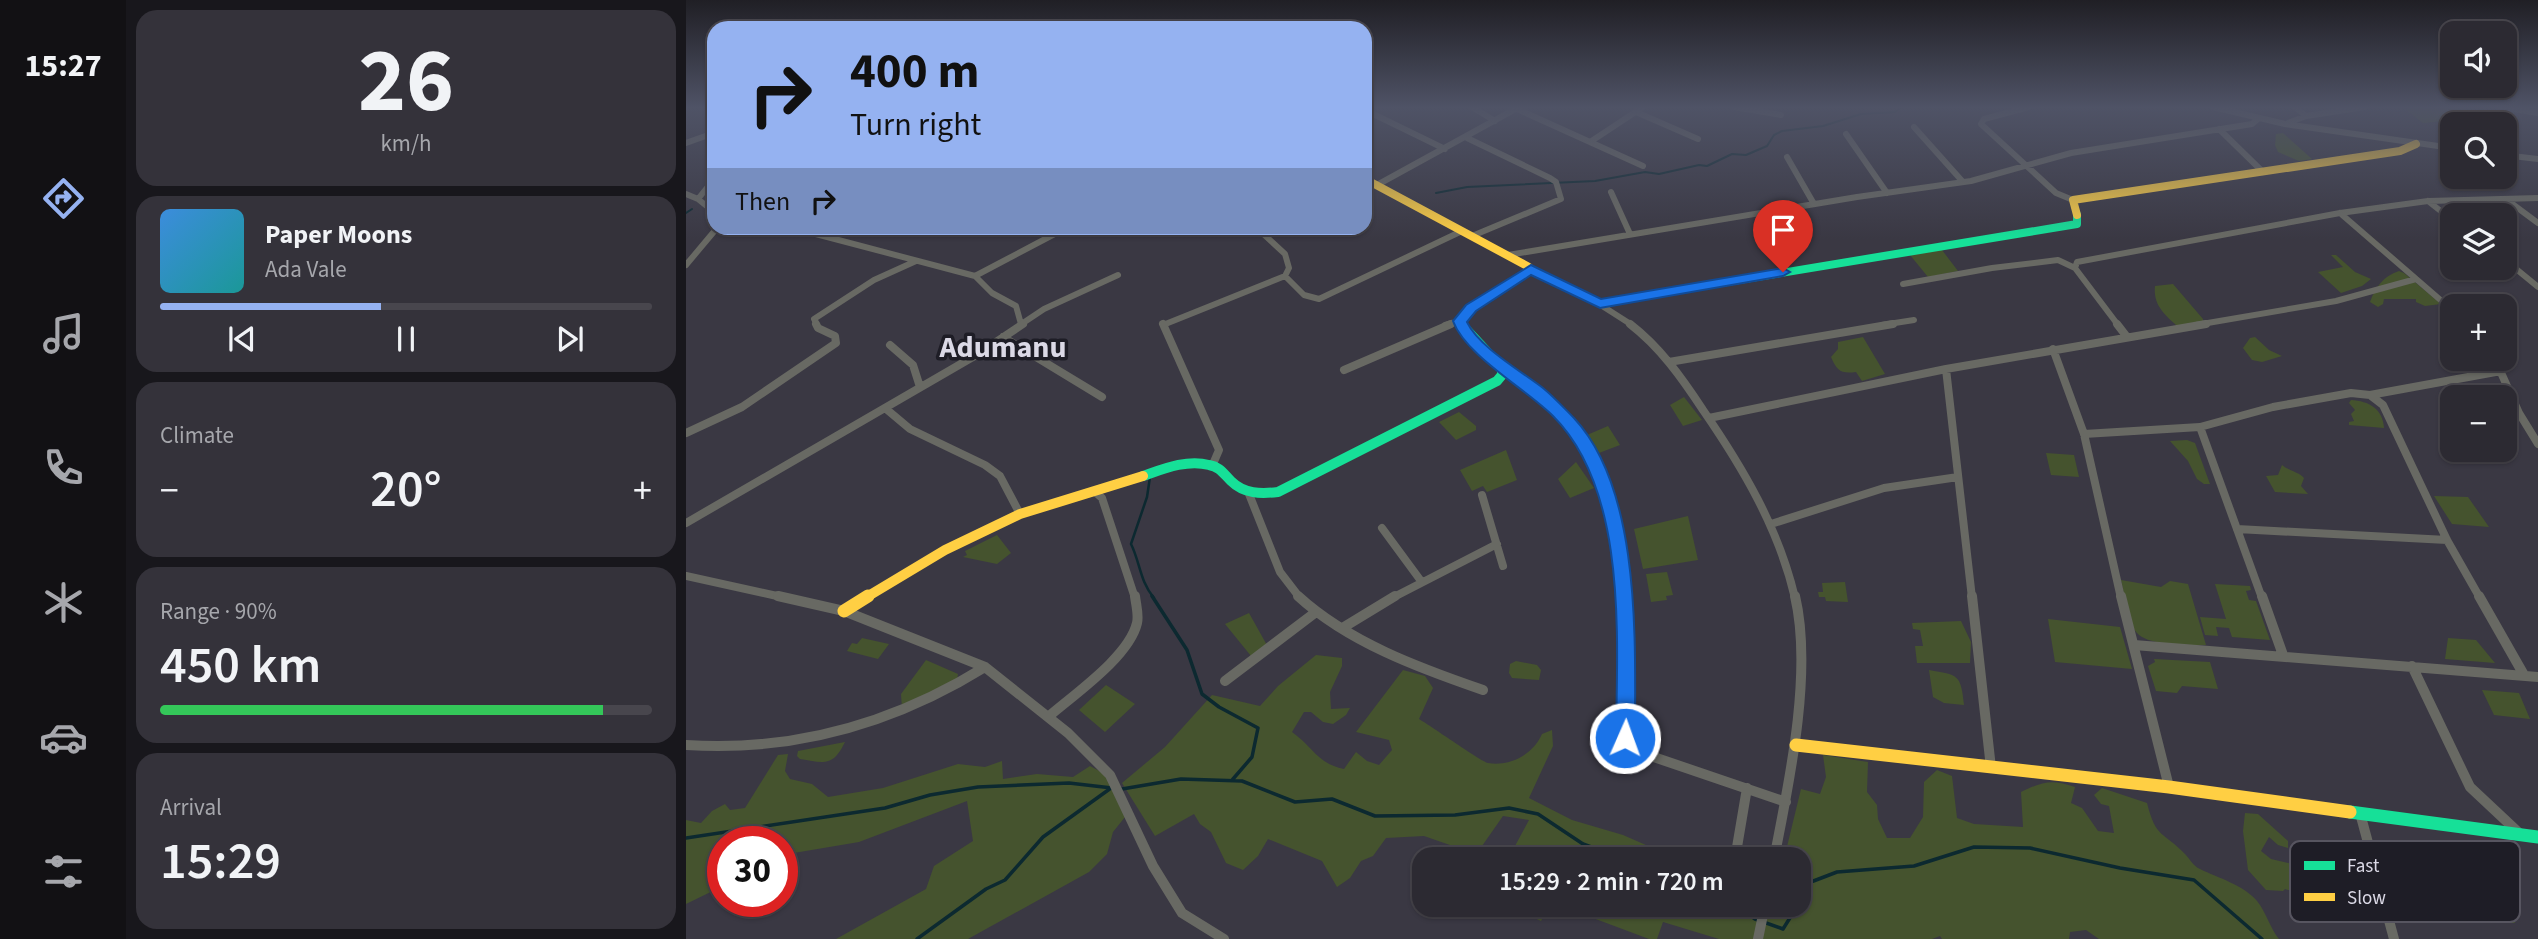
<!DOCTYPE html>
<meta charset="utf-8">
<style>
:root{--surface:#2c2a32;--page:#34323a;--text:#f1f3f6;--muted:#a6a7ac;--line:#48464d;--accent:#95b2f1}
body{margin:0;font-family:"Source Sans 3",sans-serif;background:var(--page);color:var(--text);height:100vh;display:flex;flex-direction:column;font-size:26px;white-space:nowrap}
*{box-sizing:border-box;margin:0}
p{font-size:23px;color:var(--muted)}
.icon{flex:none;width:38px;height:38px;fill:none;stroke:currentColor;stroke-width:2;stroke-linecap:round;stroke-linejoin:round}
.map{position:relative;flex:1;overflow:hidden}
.sheet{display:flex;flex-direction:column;gap:10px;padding:10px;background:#18171c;width:560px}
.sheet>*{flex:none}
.hud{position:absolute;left:21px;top:21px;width:665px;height:214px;border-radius:21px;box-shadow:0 2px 5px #0004,0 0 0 2px var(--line);background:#95b2f1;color:#111;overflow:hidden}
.fabs{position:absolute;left:1754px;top:21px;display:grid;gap:14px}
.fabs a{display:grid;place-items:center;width:77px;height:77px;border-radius:14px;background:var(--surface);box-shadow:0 2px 5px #0004,0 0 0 2px var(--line);font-size:35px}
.speed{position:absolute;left:21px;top:826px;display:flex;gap:14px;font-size:35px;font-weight:700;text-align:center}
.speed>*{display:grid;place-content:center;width:91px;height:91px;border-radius:50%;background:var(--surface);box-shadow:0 2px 5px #0004,0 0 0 2px var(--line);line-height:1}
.speed .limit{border:10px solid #d22;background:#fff;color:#111}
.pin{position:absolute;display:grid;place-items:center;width:60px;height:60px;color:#fff;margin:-72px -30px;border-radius:50% 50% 50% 0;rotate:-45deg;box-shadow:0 0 7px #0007}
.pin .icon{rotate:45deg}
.me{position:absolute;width:77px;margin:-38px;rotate:2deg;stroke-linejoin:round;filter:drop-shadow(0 0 5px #0008)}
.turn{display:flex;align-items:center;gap:24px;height:147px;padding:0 28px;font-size:32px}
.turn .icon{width:91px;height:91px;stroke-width:2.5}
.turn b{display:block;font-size:49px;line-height:60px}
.then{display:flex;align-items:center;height:66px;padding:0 28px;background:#0003;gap:14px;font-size:26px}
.big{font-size:52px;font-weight:600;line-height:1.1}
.sheet .card{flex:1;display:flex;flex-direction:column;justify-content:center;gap:10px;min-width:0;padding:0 24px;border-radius:21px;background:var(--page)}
.sheet .dial{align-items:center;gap:0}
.dial b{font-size:91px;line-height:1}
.song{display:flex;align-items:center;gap:21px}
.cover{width:84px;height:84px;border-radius:10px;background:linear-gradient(135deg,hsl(210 70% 55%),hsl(180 70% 35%))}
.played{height:7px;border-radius:4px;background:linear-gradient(90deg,var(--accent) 45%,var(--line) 45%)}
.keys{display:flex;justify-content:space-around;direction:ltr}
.heat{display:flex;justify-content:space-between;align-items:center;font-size:38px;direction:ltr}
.charge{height:10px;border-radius:5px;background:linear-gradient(90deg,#34c759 90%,var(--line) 0)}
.trip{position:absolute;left:726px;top:847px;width:399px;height:70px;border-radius:21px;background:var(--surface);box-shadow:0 2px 5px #0004,0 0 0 2px var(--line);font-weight:600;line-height:70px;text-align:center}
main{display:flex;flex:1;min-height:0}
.dock{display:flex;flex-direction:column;width:126px;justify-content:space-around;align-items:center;background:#121114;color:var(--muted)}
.dock .icon{width:49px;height:49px}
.dock .active{color:var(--accent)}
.dock b{font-size:32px;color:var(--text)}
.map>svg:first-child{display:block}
.green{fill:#45532e}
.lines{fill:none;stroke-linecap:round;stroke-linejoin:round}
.stream-far2{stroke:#0c2930;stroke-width:2}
.stream-far1{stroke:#0c2930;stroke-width:2.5}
.stream{stroke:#0c2930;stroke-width:3.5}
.street-far2{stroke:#686963;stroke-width:6}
.street-far1{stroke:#686963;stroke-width:8}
.street{stroke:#686963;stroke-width:10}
.fast-far2{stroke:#16e098;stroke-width:8}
.fast-far1{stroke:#16e098;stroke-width:10}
.fast{stroke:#16e098;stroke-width:13}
.slow-far2{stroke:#ffcf43;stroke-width:8}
.slow-far1{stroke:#ffcf43;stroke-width:10}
.slow{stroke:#ffcf43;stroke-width:13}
.route{fill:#1a73e8;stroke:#114b97;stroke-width:2}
.labels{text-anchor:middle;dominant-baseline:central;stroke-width:7;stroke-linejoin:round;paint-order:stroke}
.district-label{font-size:30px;font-weight:bold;fill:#dbd9e6;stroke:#1e1d26}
.key{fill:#1e1d26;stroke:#575560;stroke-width:2}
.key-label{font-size:19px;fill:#dbd9e6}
</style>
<main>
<nav class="dock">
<b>15:27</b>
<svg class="icon active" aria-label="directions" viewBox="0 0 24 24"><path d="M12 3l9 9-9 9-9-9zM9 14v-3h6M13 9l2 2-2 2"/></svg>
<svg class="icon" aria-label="music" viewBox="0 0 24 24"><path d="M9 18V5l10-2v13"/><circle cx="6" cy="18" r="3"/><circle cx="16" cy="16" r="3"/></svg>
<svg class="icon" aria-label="phone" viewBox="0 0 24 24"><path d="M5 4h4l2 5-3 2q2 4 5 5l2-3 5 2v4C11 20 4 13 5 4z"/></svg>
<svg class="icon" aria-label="climate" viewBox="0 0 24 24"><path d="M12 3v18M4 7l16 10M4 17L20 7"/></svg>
<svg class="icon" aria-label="car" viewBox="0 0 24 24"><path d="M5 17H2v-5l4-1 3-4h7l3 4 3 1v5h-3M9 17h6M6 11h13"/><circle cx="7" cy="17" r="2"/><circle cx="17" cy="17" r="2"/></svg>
<svg class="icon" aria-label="filters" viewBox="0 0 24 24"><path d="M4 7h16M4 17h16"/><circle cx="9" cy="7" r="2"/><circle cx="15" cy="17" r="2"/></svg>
</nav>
<section class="sheet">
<div class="card dial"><b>26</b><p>km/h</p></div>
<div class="card">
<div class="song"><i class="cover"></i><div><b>Paper Moons</b><p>Ada Vale</p></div></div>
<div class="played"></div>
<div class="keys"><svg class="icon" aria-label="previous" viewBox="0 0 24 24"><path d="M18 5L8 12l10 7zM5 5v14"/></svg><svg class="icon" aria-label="pause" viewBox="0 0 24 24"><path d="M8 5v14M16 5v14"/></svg><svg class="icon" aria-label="next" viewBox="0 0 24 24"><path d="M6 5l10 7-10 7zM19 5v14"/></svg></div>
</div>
<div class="card"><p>Climate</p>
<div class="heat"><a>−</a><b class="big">20°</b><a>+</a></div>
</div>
<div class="card"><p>Range · 90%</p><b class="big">450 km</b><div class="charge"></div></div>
<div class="card"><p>Arrival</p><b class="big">15:29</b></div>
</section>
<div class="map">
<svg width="1852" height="939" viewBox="0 0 1852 939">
<rect width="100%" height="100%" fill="#3a3843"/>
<path class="green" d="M1721,107L1779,108L1787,124H1773L1769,120L1737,123L1719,109H1723Z
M1597,133L1626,159L1613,161L1592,152L1589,145L1590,134Z
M1256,250L1272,271L1242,277L1224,255Z
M1645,255H1650L1669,272L1685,279L1676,286L1655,293L1632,272L1657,267Z
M1713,271L1718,273L1755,304L1739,306L1730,302V299H1698L1697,304L1692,307L1684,302C1689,288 1697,276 1713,271Z
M1487,284L1517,319V322L1491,326C1478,314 1467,305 1469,286Z
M1177,337L1199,374L1176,381L1170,372C1155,374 1151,371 1145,357L1152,349V342Z
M1569,337L1583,350L1596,356L1576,362L1566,360L1557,348L1564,338Z
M998,397L1016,420L997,426L984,405Z
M1665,400C1683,401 1697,409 1698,428L1663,425V422L1668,421L1665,414L1669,410L1663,403Z
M773,412L790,426V430L770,440L753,422Z
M922,426L934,445L913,453L901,435Z
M1501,440L1509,443L1524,484H1518L1511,479L1502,461L1484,441Z
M820,450L831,480L801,492L797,486L786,491L774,470Z
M1360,453L1388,455L1393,477L1365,475Z
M890,462L908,488L884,498L872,479Z
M1596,465C1603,471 1613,472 1618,478L1615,486L1622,494L1589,492L1580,476L1592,475Z
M1748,496L1782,497L1803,527L1766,524Z
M1002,516L1012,560L957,569L948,529Z
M311,535L325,553L311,564L277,557L281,555L279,551Z
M981,572L987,595L980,596L981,600L965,602L960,574Z
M1435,580L1475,587L1484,581L1502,584L1520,645C1504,645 1462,646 1451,633C1440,621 1439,596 1435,580Z
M1159,582L1162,602L1140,601L1139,597H1133L1132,592H1137L1136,583Z
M1529,584L1564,586L1565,590L1560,591L1563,600L1570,601L1584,640L1546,637L1543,628L1530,627L1532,636L1519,635L1514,617L1540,619Z
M563,613L582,647L565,656L539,624Z
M1362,619L1434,627L1446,669L1369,662Z
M1275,621L1285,642L1284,663H1231L1229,646H1237L1234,630L1227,629L1226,623Z
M176,638L203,644L192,659L161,651L166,643L171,644Z
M1762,638L1790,640L1809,663L1759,659Z
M630,655L656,658V666L644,692L645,709L664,708L660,715L647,724L637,722L625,712H618L606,732C627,747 632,764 658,769L670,752L681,761L693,765L706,750L703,740L670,732L717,670L739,676L747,688L733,719C745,726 796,762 802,763C825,767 848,753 856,734L866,730L867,746L843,798L886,820L937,835L992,859H833L829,846L843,820L817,816L796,846L787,853L738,836L700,838L687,856L675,861L664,878L651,887L636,861L582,839L572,856L557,870L540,863L525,832L514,824L508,814L469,836L436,783L479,747L526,695L574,706L592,686Z
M1468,659L1524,662L1532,689L1496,686L1491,693L1470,691L1462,666L1469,662Z
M240,660L272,674L271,680L216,709L215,694Z
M830,661L851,665L855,670L853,680L826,678L823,673L824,664Z
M1243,670C1272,675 1275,674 1278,705L1258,703L1247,697Z
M420,685L449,704L419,732L393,710Z
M1796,690L1833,693L1844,719L1808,715Z
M159,742C147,767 138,763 114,759L111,756L112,751Z
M102,754L99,771L104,779L126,784L142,797L197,788L272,764L299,767L316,761L317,779L351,774L387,777L404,766L419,774L439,817L427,832L421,854L403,872L282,939H150L240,889L248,866L287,841L281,801L173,842L96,855V842H37V886L0,904V820L15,823L26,811L39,804L44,810L59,808L92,755Z
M1137,755L1182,762L1181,792L1191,805L1192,819L1201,838H1224L1237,817L1238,782L1251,770L1266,776L1271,818L1288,824L1337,827L1335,792C1357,781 1367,779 1389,787L1385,803L1396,808L1412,831L1428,833L1423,806L1415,804L1408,795L1416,788L1461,803C1470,839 1477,831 1499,854C1504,859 1507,866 1514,869C1532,878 1558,885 1571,901C1580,912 1584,928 1593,939H1413L1400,930L1384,932L1383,939H1256L1254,936L1246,939H1033L977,922L971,939H963L899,915L861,910L855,921L821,905H1113V859H1098L1115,789L1134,794L1140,777Z
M1559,813L1572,814L1602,841V848L1592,845L1583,837L1575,851L1585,859L1624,868L1629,861C1648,870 1657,885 1644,903L1599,889L1597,891L1580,890L1562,870L1557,831Z
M1764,903L1820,905L1829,923L1772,921Z"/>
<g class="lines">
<path class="stream-far2" d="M750,193L781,187L909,181L959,172L973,174L1013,165L1021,166L1046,154L1060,155L1081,146L1088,135L1096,131L1137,126L1175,114L1209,112L1215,107
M0,213L6,209"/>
<path class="stream-far1" d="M464,477L461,497L445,544C454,562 454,582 468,598"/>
<path class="stream" d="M466,596L501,650L516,694L533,707L572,728L566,757L547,779
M436,789L495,779L556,781L609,802L646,799L689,816L769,815L823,808L852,814L897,844L938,859
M0,838L199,808L244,795L292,787L383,783L426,788
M1113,902L1117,885L1151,872L1228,866L1288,847L1344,848L1434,868L1508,880L1576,939
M1051,905L1069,919L1097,929L1112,905
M231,939L300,889L319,880L357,837L425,788"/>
<path class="street-far2" d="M786,107L809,121
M1048,107L1095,115
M1343,107L1298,119L1295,124L1370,193L1387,200
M1527,107L1599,124L1766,148
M1609,107L1620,116
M1815,107L1852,113
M831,109L957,166
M679,110L759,149
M950,112L1012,139
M1602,123L1620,116L1679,107
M1228,127L1277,182
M1533,129L1577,172
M1160,134L1201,193
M781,138L864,178L870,182L875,199L786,236
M904,142L957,107
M0,143L28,133
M1818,155L1852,159
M1101,157L1128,204
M691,185L833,107
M925,192L944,234
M0,194L12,199L28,179
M12,199L28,212
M1821,200L1852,223
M1742,201L1766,220
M1654,213L1766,310
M107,228L289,276L306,293L330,306L335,324
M822,255L1171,197L1285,181L1385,153L1566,124L1572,119
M1818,259L1852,287
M0,265L31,228
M844,270L910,302L946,325
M289,276L380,228
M599,276L618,295L633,299L776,231
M1217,284L1306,268L1372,260L1389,268
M131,325L128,319L188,280L230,261
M334,325L358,309L432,275
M477,325L599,276L603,268L599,254L571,228
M759,325L774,321
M1196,325L1228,320
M1432,325L1389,268L1391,262L1654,213L1742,201L1852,198
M1510,325L1650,301L1730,279"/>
<path class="street-far1" d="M477,324L533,450L527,464
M944,324C974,347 996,378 1017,410C1057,468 1093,529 1109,598
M1431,324L1441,337
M317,337L416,397
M204,345L227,365L234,387
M1367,349L1398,434L1435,598
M1809,359L1833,413L1852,444
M983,362L1207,324
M816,368C916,435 922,486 938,598
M1260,369L1286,598
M658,370L765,324
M1684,395L1815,371
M199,408L224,429L299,465L314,476L334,514
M1023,418L1260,369L1520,324
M1514,427L1576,598
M0,433L56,407L150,343L149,336L132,328L130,324
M1398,434L1514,427L1587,407L1665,393L1684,395L1697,405L1761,540L1794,598
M408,491L416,498L449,598
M563,494L594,572L614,598
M796,495L817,566
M0,523L292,354L337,324
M1085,524L1198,488L1272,477
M696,528L735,581
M1551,529L1761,540
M0,576L100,598
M706,598L811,544"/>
<path class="street" d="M92,596L158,611L299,667L382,733L424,775L467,866L496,913L538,939
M612,596C662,642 733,668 797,690
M937,596L940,615L939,738L942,745L950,751L1100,802
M1286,596L1305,768
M1435,596L1483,787
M1576,596L1597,655
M1793,596L1838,675
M658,627L709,596
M1448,645L1852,677
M1726,666L1784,787L1832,832
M539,681L630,612
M362,717C387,695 443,657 451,623C453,615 450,605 449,596
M0,745C108,752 207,724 299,667
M1674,813L1708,939
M1049,859L1061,788
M1088,859C1103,783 1127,672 1109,596
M1072,939L1079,905"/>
<path class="fast-far2" d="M914,303L1391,224V215
M776,325L774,321L785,308L829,280"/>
<path class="fast-far1" d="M457,476C477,469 501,459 523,465C534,467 537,473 545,481C558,494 575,494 592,492L811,381L816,375V368L775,324"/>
<path class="fast" d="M1664,812L1852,837"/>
<path class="slow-far2" d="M679,179L843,267V272L829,280
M1391,215L1387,200L1714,151L1730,144"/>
<path class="slow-far1" d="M179,598L259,550L334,514L457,476"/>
<path class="slow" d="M158,611L182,596
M1110,745L1483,787L1664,812"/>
</g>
<linearGradient id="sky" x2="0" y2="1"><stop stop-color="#201f25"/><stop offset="0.45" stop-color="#4f5366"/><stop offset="1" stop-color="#4f5366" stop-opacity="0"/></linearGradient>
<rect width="1852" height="239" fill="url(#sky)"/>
<path class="route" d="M845,265L915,299L1097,268L1104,272L1097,276L914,308L845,275L790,311L781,322C793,347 835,371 857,388C868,397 878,408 888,418C956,491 949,644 949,738L946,744L939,747L933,744L930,738C931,639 942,491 867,416C840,389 780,356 767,321L780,305Z"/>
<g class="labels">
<g class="district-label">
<text x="317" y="347">Adumanu</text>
</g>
</g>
<rect x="1604" y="841" width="230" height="81" rx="10" class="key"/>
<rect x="1618" y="861" width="31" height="9" fill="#16e098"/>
<rect x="1618" y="893" width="31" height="8" fill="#ffcf43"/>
<g class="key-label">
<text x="1661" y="872">Fast</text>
<text x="1661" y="904">Slow</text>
</g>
</svg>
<div class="fabs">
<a><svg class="icon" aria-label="sound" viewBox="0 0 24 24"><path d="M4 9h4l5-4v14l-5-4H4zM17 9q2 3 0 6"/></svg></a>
<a><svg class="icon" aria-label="search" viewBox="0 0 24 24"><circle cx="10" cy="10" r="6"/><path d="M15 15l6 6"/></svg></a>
<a><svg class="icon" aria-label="layers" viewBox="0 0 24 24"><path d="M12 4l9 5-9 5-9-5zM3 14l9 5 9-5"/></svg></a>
<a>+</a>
<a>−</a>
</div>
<div class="speed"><div class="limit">30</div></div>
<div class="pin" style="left:1097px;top:272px;background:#d93025"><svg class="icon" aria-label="arrive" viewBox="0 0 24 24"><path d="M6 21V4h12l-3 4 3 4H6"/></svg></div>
<svg class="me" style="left:939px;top:738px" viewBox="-20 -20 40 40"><circle r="17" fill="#1a73e8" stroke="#fff" stroke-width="3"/><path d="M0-11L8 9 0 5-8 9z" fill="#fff"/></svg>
<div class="trip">15:29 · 2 min · 720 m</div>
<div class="hud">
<div class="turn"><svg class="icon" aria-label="right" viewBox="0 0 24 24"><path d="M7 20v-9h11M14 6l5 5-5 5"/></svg><div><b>400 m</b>Turn right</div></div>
<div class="then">Then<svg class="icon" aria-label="right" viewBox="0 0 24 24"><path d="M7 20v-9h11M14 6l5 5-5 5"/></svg></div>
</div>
</div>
</main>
